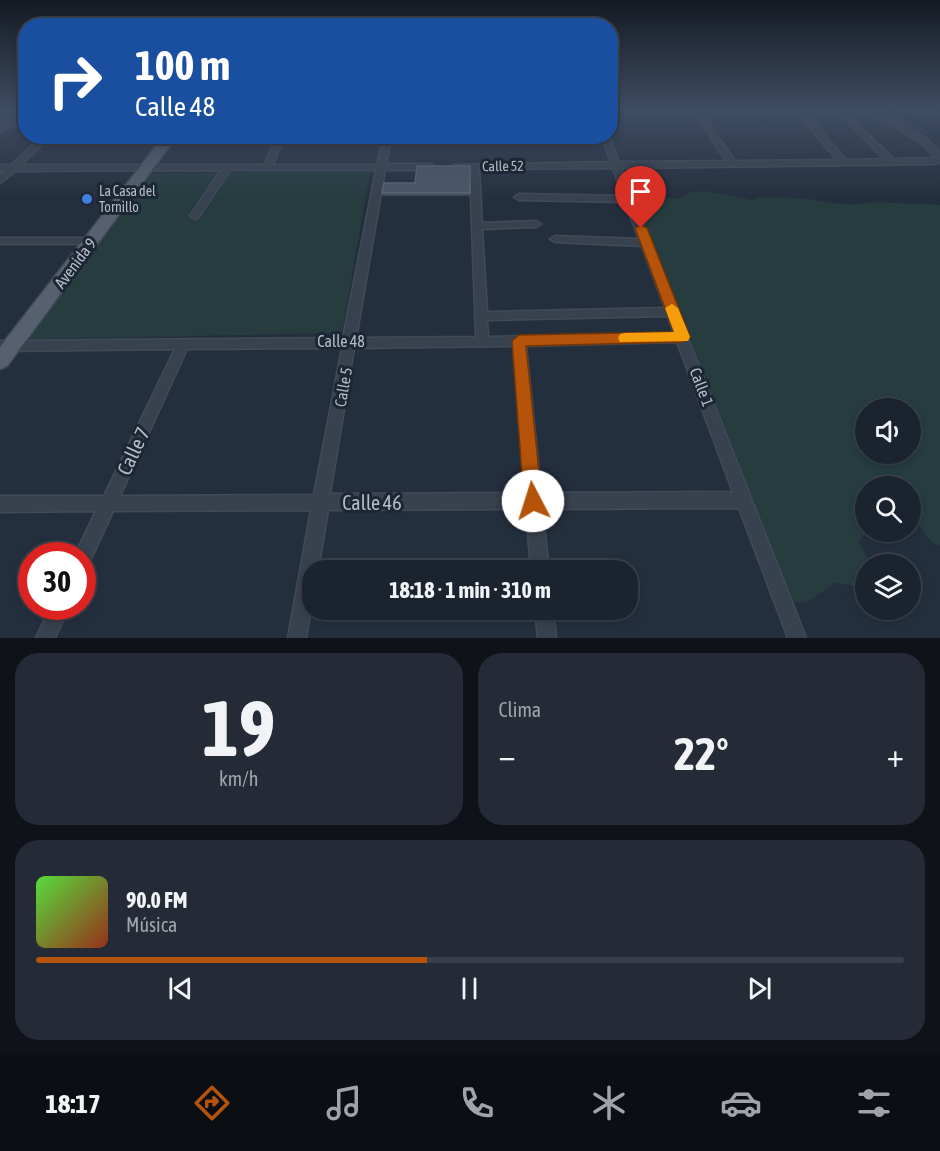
<!DOCTYPE html>
<html lang="es">
<meta charset="utf-8">
<style>
:root{--surface:#1b232e;--page:#242b36;--text:#f1f3f6;--muted:#a0a4aa;--line:#39404a;--accent:#b45309}
body{margin:0;font-family:"Asap Condensed",sans-serif;background:var(--page);color:var(--text);height:100vh;display:flex;flex-direction:column;font-size:22px;white-space:nowrap}
*{box-sizing:border-box;margin:0}
p{font-size:20px;color:var(--muted)}
.icon{flex:none;width:33px;height:33px;fill:none;stroke:currentColor;stroke-width:2;stroke-linecap:round;stroke-linejoin:round}
.map{position:relative;height:638px;overflow:hidden}
.panel{display:flex;flex-direction:column;gap:15px;padding:15px;background:#0f1319;flex:1}
.panel>*{flex:none}
.guide{position:absolute;left:18px;top:18px;width:600px;height:126px;border-radius:24px;box-shadow:0 3px 9px #0003,0 0 0 2px var(--line);background:#1a4fa0;color:#fff;overflow:hidden}
.buttons{position:absolute;left:855px;top:398px;display:grid;gap:12px}
.buttons a{display:grid;place-items:center;width:66px;height:66px;border-radius:50%;background:var(--surface);box-shadow:0 3px 9px #0003,0 0 0 2px var(--line);font-size:30px}
.speed{position:absolute;left:18px;top:542px;display:flex;gap:12px;font-size:30px;font-weight:700;text-align:center}
.speed>*{display:grid;place-content:center;width:78px;height:78px;border-radius:50%;background:var(--surface);box-shadow:0 3px 9px #0003,0 0 0 2px var(--line);line-height:1}
.speed .limit{border:9px solid #d22;background:#fff;color:#111}
.pin{position:absolute;display:grid;place-items:center;width:51px;height:51px;color:#fff;margin:-62px -26px;border-radius:50% 50% 50% 0;rotate:-45deg;box-shadow:0 0 6px #0007}
.pin .icon{rotate:45deg}
.me{position:absolute;width:66px;margin:-33px;rotate:355deg;stroke-linejoin:round;filter:drop-shadow(0 0 4px #0008)}
.turn{display:flex;align-items:center;gap:21px;height:126px;padding:0 18px;font-size:27px}
.turn .icon{width:78px;height:78px;stroke-width:2.5}
.turn b{display:block;font-size:42px;line-height:51px}
.big{font-size:45px;font-weight:700;line-height:1.1}
.panel .widget{flex:1;display:flex;flex-direction:column;justify-content:center;gap:9px;min-width:0;padding:0 21px;border-radius:24px;background:var(--page)}
.panel .dial{align-items:center;gap:0}
.dial b{font-size:78px;line-height:1}
.song{display:flex;align-items:center;gap:18px}
.cover{width:72px;height:72px;border-radius:9px;background:linear-gradient(135deg,hsl(110 70% 55%),hsl(10 70% 35%))}
.played{height:6px;border-radius:3px;background:linear-gradient(90deg,var(--accent) 45%,var(--line) 45%)}
.keys{display:flex;justify-content:space-around;direction:ltr}
.heat{display:flex;justify-content:space-between;align-items:center;font-size:33px;direction:ltr}
.panel .tiles{flex:1;display:grid;gap:15px;grid-template-columns:1fr 1fr}
.widget:last-child{grid-column:span 2}
.trip{position:absolute;left:302px;top:560px;width:336px;height:60px;border-radius:24px;background:var(--surface);box-shadow:0 3px 9px #0003,0 0 0 2px var(--line);font-weight:700;line-height:60px;text-align:center}
.tabs{display:flex;height:96px;justify-content:space-around;align-items:center;background:#0b0e12;color:var(--muted)}
.tabs .icon{width:42px;height:42px}
.tabs .on{color:var(--accent)}
.tabs b{font-size:27px;color:var(--text)}
.map>svg:first-child{display:block}
.green{fill:#263c3f;fill-rule:evenodd}
.lines{fill:none;stroke-linecap:round;stroke-linejoin:round}
.stream{stroke:#17263c;stroke-width:2}
.street-casing{stroke:#414a57;stroke-width:3}
.primary-casing{stroke:#414a57;stroke-width:3}
.street{fill:#38414e;fill-rule:evenodd}
.primary{fill:#56606e;fill-rule:evenodd}
.wall{fill:#3f4b5c}
.building{fill:#4b5868;stroke:#5c6777;stroke-width:1.5}
.route{fill:#b45309;stroke:#753606;stroke-width:1.5}
.slow{fill:#f59e0b}
.shop-dot{fill:#3f7fe0;stroke:#1d2633;stroke-width:2}
.labels{text-anchor:middle;dominant-baseline:central;stroke-width:6;stroke-linejoin:round;paint-order:stroke}
.far-street-label{font-size:14px;fill:#b4bcc9;stroke:#1d2633}
.far-poi-label{font-size:14px;fill:#b4bcc9;stroke:#1d2633;text-anchor:start}
.street-label{font-size:16px;fill:#b4bcc9;stroke:#1d2633}
.near-street-label{font-size:20px;fill:#b4bcc9;stroke:#1d2633}
</style>
<div class="map">
<svg width="940" height="638" viewBox="0 0 940 638">
<rect width="100%" height="100%" fill="#242f3e"/>
<path class="green" d="M370,172L342,333L25,339L150,173Z
M705,191L752,200L759,197C775,198 791,197 807,199C829,202 850,208 873,202L940,205V546C927,542 915,520 911,506C909,500 910,492 910,486H866V531H868L858,542L871,564H866L865,587L835,583L806,603L793,602L635,197L682,198L689,193ZM866,408H910V453H866Z"/>
<g class="lines">
<path class="stream" d="M890,110L909,118L940,137"/>
<g class="street-casing">
<path id="street" d="M692,110H700L735,161L837,160L795,110H803L846,160L884,159L848,122V118H851L894,159L936,158L921,143L881,119V115H884L927,139L940,152V162L934,164L621,168L806,638H788L739,508L542,509L549,570H531L526,509L328,510L318,570H312V604L306,638H288L311,510L113,511L88,565L82,567V555H75L96,511L0,512V496H104L175,349L0,351V341L343,338L376,170H230L198,218L195,219L190,216L221,170L15,171L0,183V175L5,171H0V165H11L42,136H51L21,165H264L276,136H284L273,165H377L384,136H392L386,164H432L436,167L432,170H385L356,338L476,337L470,169H453V165L611,162L601,136H609L619,162L726,161ZM613,168L623,196L519,194L514,197L519,200L625,202L639,239L555,236L550,239L555,242L642,246L665,308L487,312L482,229L536,227L541,224L536,221L482,223L479,169ZM668,316L674,333L488,337L487,320ZM677,342L733,492L541,493L526,346ZM513,346L525,493L330,494L354,348ZM342,348L314,495L120,496L187,349Z
M0,113H26V117L0,133V127L13,117H0Z
M0,238H92L97,241L92,244H0Z
M51,606H69L55,638H36Z
M535,609H553L556,638H538Z"/>
</g>
<g class="primary-casing">
<path id="primary" d="M164,136H177L7,366L0,369V347Z"/>
</g>
<use href="#street" class="street"/>
<use href="#primary" class="primary"/>
</g>
<path class="wall" d="M470,166V196H382V193Z"/>
<path class="building" d="M417,166H470V193H382L384,183H415Z"/>
<linearGradient id="sky" x2="0" y2="1"><stop stop-color="#141a22"/><stop offset="0.55" stop-color="#3f4d63"/><stop offset="1" stop-color="#3f4d63" stop-opacity="0"/></linearGradient>
<rect width="940" height="200" fill="url(#sky)"/>
<path class="route" d="M641,225L647,228L690,337L683,342L526,346L542,501L539,507L533,510L527,507L524,501L512,341L519,335L674,332L635,228Z"/>
<path class="slow" d="M672,304L678,308L690,337L688,341L620,342L618,338L620,334L625,333L674,332L665,308Z"/>
<circle class="shop-dot" cx="87" cy="199" r="6"/>
<g class="labels">
<g class="far-street-label">
<text transform="translate(503 166) rotate(-1)">Calle 52</text>
</g>
<g class="far-poi-label">
<text x="99" y="191">La Casa del<tspan x="99" dy="16">Tornillo</tspan></text>
</g>
<g class="street-label">
<text transform="translate(75 263) rotate(-53)">Avenida 9</text>
<text x="341" y="341">Calle 48</text>
<text transform="translate(343 387) rotate(-80)">Calle 5</text>
<text transform="translate(702 387) rotate(69)">Calle 1</text>
</g>
<g class="near-street-label">
<text transform="translate(133 451) rotate(-65)">Calle 7</text>
<text x="372" y="502">Calle 46</text>
</g>
</g>
</svg>
<div class="buttons">
<a><svg class="icon" aria-label="sound" viewBox="0 0 24 24"><path d="M4 9h4l5-4v14l-5-4H4zM17 9q2 3 0 6"/></svg></a>
<a><svg class="icon" aria-label="search" viewBox="0 0 24 24"><circle cx="10" cy="10" r="6"/><path d="M15 15l6 6"/></svg></a>
<a><svg class="icon" aria-label="layers" viewBox="0 0 24 24"><path d="M12 4l9 5-9 5-9-5zM3 14l9 5 9-5"/></svg></a>
</div>
<div class="speed"><div class="limit">30</div></div>
<div class="pin" style="left:641px;top:228px;background:#d93025"><svg class="icon" aria-label="arrive" viewBox="0 0 24 24"><path d="M6 21V4h12l-3 4 3 4H6"/></svg></div>
<svg class="me" style="left:533px;top:501px" viewBox="-20 -20 40 40"><circle r="19" fill="#fff"/><path d="M0-13L10 11 0 6-10 11z" fill="#b45309"/></svg>
<div class="trip">18:18 · 1 min · 310 m</div>
<div class="guide">
<div class="turn"><svg class="icon" aria-label="right" viewBox="0 0 24 24"><path d="M7 20v-9h11M14 6l5 5-5 5"/></svg><div><b>100 m</b>Calle 48</div></div>
</div>
</div>
<section class="panel">
<div class="tiles">
<div class="widget dial"><b>19</b><p>km/h</p></div>
<div class="widget"><p>Clima</p>
<div class="heat"><a>−</a><b class="big">22°</b><a>+</a></div>
</div>
<div class="widget">
<div class="song"><i class="cover"></i><div><b>90.0 FM</b><p>Música</p></div></div>
<div class="played"></div>
<div class="keys"><svg class="icon" aria-label="previous" viewBox="0 0 24 24"><path d="M18 5L8 12l10 7zM5 5v14"/></svg><svg class="icon" aria-label="pause" viewBox="0 0 24 24"><path d="M8 5v14M16 5v14"/></svg><svg class="icon" aria-label="next" viewBox="0 0 24 24"><path d="M6 5l10 7-10 7zM19 5v14"/></svg></div>
</div>
</div>
</section>
<nav class="tabs">
<b>18:17</b>
<svg class="icon on" aria-label="directions" viewBox="0 0 24 24"><path d="M12 3l9 9-9 9-9-9zM9 14v-3h6M13 9l2 2-2 2"/></svg>
<svg class="icon" aria-label="music" viewBox="0 0 24 24"><path d="M9 18V5l10-2v13"/><circle cx="6" cy="18" r="3"/><circle cx="16" cy="16" r="3"/></svg>
<svg class="icon" aria-label="phone" viewBox="0 0 24 24"><path d="M5 4h4l2 5-3 2q2 4 5 5l2-3 5 2v4C11 20 4 13 5 4z"/></svg>
<svg class="icon" aria-label="climate" viewBox="0 0 24 24"><path d="M12 3v18M4 7l16 10M4 17L20 7"/></svg>
<svg class="icon" aria-label="car" viewBox="0 0 24 24"><path d="M5 17H2v-5l4-1 3-4h7l3 4 3 1v5h-3M9 17h6M6 11h13"/><circle cx="7" cy="17" r="2"/><circle cx="17" cy="17" r="2"/></svg>
<svg class="icon" aria-label="filters" viewBox="0 0 24 24"><path d="M4 7h16M4 17h16"/><circle cx="9" cy="7" r="2"/><circle cx="15" cy="17" r="2"/></svg>
</nav>
